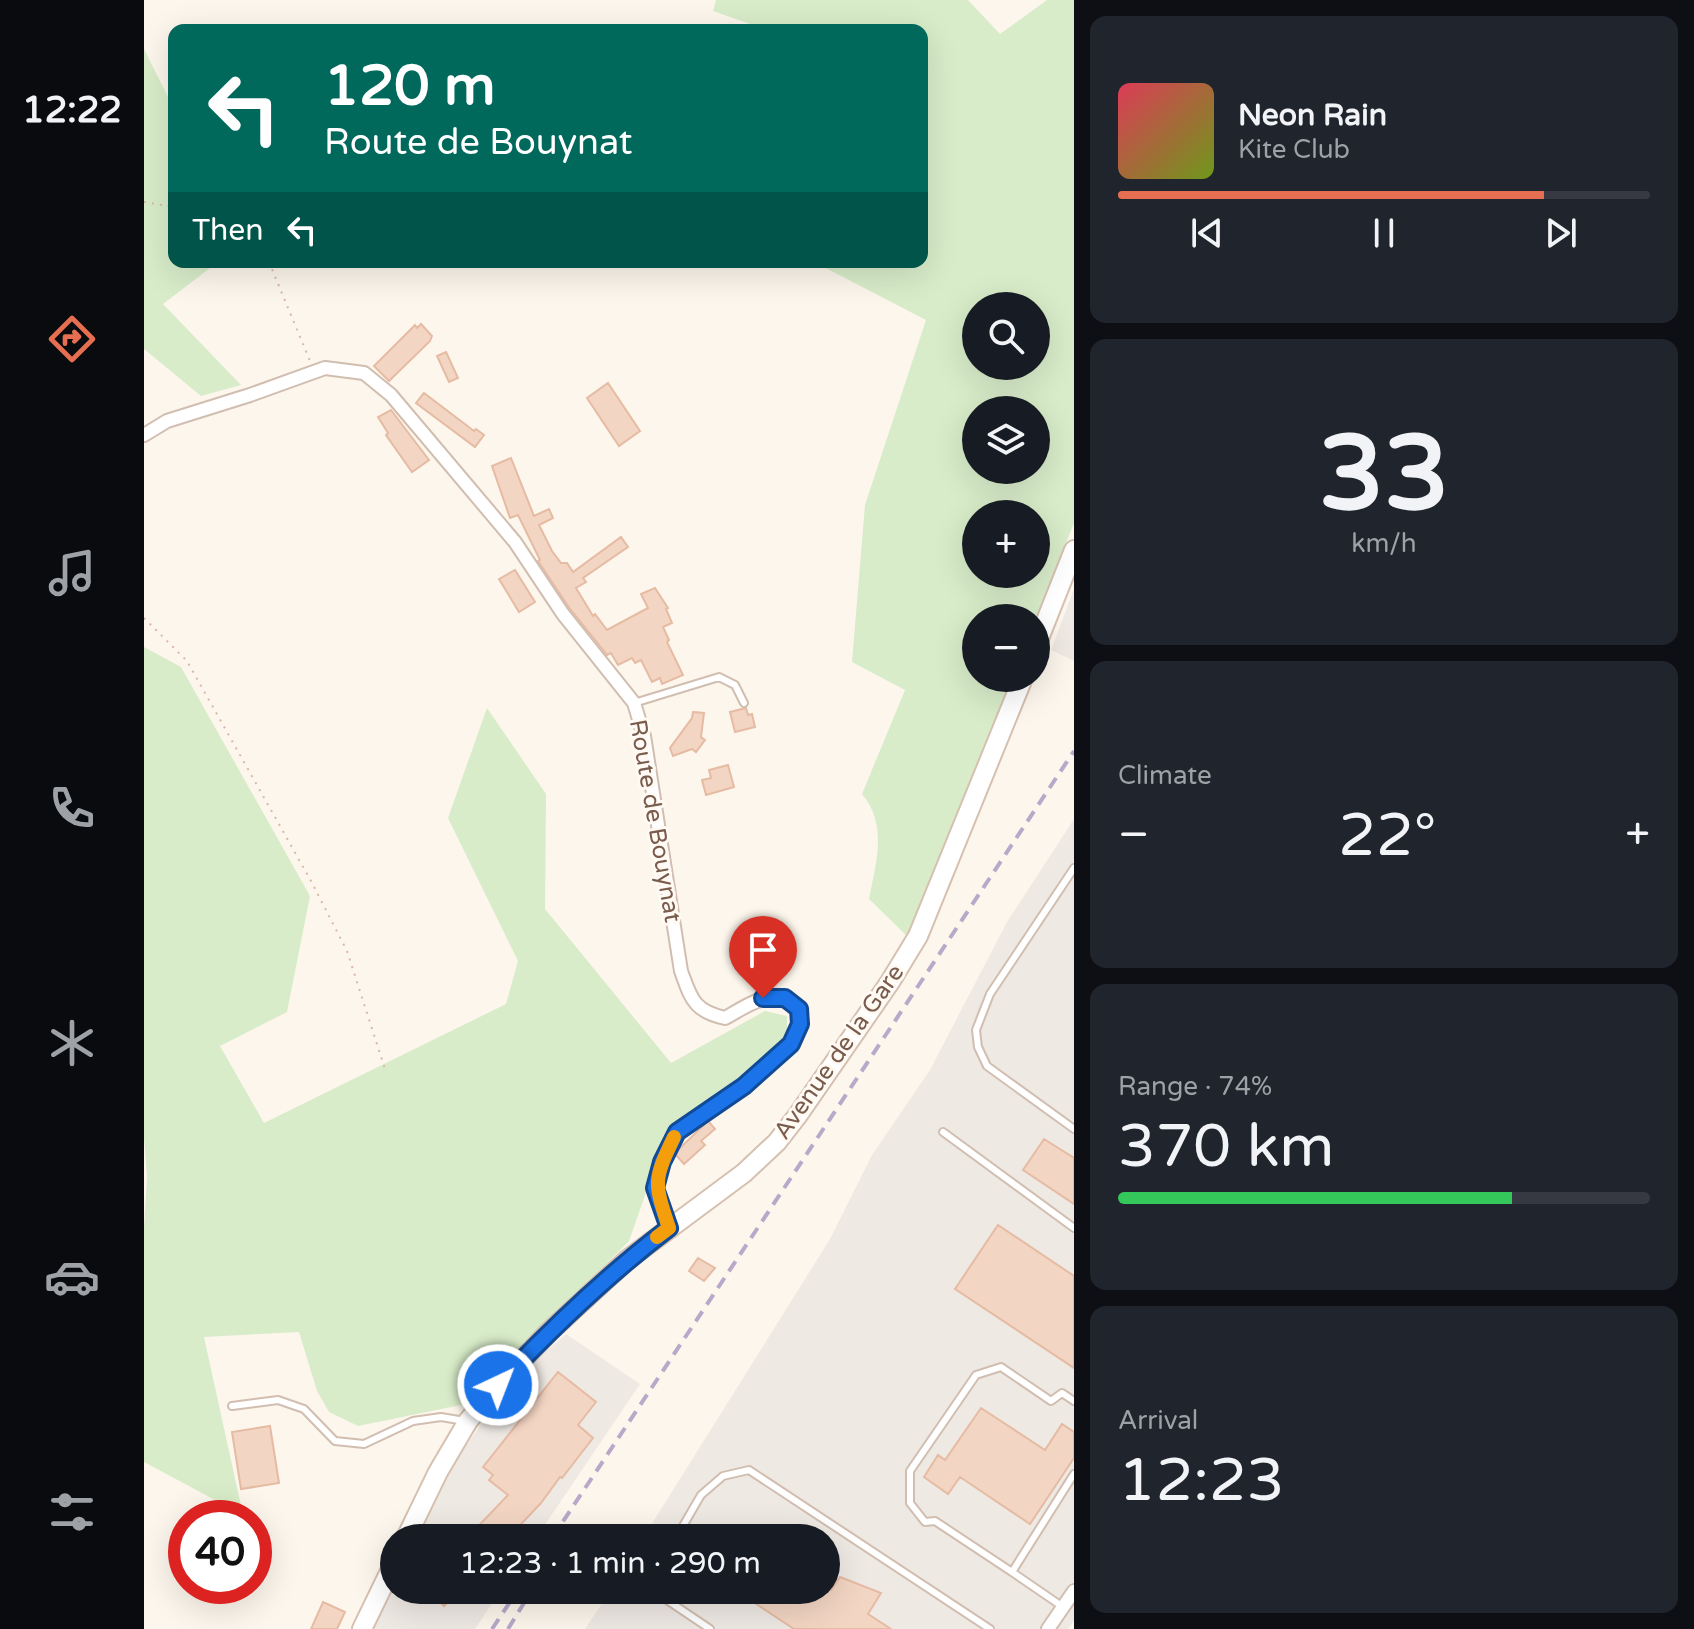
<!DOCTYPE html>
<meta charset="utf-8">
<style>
:root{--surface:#171b24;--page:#20242c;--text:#f1f3f6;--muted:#9ea1a6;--line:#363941;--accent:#e76f51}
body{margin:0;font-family:"Varela Round",sans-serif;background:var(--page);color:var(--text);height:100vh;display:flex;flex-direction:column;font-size:30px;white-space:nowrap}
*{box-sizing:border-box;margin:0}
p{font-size:26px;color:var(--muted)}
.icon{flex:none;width:44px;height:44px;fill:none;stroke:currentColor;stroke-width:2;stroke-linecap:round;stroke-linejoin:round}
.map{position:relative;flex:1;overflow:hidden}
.details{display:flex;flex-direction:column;gap:16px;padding:16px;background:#0d0f14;width:620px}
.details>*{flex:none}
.top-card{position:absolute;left:24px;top:24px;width:760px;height:244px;border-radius:16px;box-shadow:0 8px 32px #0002;background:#00695c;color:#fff;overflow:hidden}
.buttons{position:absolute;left:818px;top:292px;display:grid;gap:16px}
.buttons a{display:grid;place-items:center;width:88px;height:88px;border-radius:50%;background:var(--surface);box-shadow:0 8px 32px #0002;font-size:40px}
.speed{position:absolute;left:24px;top:1500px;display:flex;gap:16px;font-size:40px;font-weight:700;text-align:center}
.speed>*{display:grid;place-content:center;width:104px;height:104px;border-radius:50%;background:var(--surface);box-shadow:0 8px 32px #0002;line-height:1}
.speed .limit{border:12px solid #d22;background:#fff;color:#111}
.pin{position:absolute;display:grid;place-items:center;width:68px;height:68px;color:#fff;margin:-82px -34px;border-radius:50% 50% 50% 0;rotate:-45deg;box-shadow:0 0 8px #0007}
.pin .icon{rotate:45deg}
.me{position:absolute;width:88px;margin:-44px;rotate:43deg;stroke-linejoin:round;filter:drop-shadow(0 0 6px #0008)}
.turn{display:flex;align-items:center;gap:28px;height:168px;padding:0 24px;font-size:36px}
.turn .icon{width:104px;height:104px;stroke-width:2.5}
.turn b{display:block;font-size:56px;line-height:68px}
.then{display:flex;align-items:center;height:76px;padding:0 24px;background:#0003;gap:16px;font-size:30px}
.big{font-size:60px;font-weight:600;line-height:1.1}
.details .widget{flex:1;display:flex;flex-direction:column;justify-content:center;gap:12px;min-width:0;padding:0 28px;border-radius:16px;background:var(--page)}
.details .dial{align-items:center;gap:0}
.dial b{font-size:104px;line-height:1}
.song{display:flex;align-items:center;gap:24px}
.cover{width:96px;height:96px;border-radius:12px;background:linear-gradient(135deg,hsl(350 70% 55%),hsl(80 70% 35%))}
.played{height:8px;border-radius:4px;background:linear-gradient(90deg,var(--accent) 80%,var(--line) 80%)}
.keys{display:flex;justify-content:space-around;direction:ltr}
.heat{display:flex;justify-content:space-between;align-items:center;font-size:44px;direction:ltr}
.charge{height:12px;border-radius:6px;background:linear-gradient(90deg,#34c759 74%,var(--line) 0)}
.trip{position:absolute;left:236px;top:1524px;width:460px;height:80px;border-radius:40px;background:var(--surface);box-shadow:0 8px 32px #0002;font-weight:600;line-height:80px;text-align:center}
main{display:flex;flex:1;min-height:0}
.menu{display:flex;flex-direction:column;width:144px;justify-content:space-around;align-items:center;background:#090b0e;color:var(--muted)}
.menu .icon{width:56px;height:56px}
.menu .current{color:var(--accent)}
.menu b{font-size:36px;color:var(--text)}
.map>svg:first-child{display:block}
.industrial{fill:#efe9e4}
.green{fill:#d8ecc9;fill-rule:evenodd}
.building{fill:#f3d5c3;stroke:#e6bba3;stroke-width:2}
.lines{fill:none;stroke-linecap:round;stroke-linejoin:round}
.lane-casing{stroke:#d1beb0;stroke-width:10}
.street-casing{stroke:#d1beb0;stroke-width:16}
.secondary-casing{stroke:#d6c0b0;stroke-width:22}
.path{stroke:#d9b8a5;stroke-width:2;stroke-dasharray:2 6;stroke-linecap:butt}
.lane{stroke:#fff;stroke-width:6}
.street{stroke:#fff;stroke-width:12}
.secondary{stroke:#fff;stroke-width:18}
.rail{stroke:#b9a8c9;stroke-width:4;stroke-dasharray:12 8;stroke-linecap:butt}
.route-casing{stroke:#114b97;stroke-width:20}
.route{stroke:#1a73e8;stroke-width:14}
.slow{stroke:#f59e0b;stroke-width:14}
.labels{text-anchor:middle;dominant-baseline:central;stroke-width:6;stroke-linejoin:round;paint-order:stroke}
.street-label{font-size:24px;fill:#7a5c4d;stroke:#fffaf3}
</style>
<main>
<nav class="menu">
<b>12:22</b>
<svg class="icon current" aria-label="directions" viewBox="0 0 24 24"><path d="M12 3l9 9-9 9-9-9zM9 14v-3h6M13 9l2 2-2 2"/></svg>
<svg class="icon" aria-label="music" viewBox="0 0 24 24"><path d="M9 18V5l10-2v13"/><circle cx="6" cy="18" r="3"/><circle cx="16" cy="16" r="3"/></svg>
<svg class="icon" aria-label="phone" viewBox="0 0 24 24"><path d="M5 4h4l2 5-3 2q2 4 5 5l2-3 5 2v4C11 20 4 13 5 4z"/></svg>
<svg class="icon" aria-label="climate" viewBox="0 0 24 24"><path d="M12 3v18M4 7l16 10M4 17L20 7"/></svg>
<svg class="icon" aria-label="car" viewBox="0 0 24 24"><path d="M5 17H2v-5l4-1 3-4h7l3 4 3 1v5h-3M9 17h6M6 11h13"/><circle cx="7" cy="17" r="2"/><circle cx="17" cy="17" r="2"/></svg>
<svg class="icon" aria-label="filters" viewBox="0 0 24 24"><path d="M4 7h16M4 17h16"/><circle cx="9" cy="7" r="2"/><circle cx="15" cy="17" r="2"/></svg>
</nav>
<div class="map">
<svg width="930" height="1629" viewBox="0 0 930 1629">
<rect width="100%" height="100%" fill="#fdf6ec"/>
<path class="industrial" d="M930,589V661L907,650Z
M930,819V1621L924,1629H441L467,1590H682V1538H499L686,1239L728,1155L786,1070L863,922Z
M422,1334L496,1384L392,1538H274L310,1463L367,1382Z
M250,1586V1590H357L331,1629H229Z"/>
<path class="green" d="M572,0H824L856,34L903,0H930V523L892,618H832V678H868L764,937L725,899C732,863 744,825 718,794L761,690L708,662L721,505L782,320L670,262H778V30H623L569,11ZM832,306H892V366H832ZM832,410H892V470H832ZM832,514H892V574H832Z
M0,49L30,109V262H74L19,304L97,385L57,396L0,349Z
M0,647L37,667L166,896L143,1012L76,1046L120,1123L362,1004L374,961L304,818L343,708L402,794L401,909L527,1063L621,1011L643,1016V1032L633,1051L523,1133L485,1241L322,1404L214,1426L185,1412L173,1391L155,1332L60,1337L99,1515L0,1462V1228L3,1177L0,1137Z"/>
<path class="building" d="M277,324L288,336L286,341L245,381L230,366L271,325L273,328Z
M302,352L314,378L305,382L293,356Z
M464,383L496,431L475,446L443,398Z
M280,393L330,431L332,429L340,435L331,447L272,403Z
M247,410L285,460L268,472L242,435L244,433L234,417Z
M367,458L390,516L405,509L409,518L395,525L408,551L417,563H423L429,572L477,537L484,547L439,578L442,582L432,588L449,616L451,614L463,630L504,608L497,594L511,588L524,608L522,609L528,623L519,627L525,640L523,642L539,675L518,684L516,678L508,682L497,660L491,663L488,658L474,665L467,653L463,655L426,609L394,561L396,560L374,515L366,518L348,466Z
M371,570L391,602L375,612L355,579Z
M602,708L604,715L608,714L611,727L591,732L586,712Z
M549,712L560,713L557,737L561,740L552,752L548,749L529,756L526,748L548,718Z
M584,765L590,787L562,795L558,780L567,778L565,770Z
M564,1121L571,1129L557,1141L561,1145L540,1164L532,1155L534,1150Z
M900,1139L930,1158V1204L879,1170Z
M854,1225L930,1276V1368L811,1289Z
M554,1258L571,1268L560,1281L545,1271Z
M414,1372L452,1402L434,1425L449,1438L418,1478L416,1477L397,1503L364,1538H323L364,1495L345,1480L349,1475L339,1467Z
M837,1408L901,1450L918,1424L930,1432V1458L886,1524L816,1477L804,1494L780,1477L794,1455L801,1460Z
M126,1426L135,1483L97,1489L88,1432Z
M696,1577L737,1593L724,1614L747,1629H650L591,1590H687Z
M283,1590H316L300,1606Z
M179,1602L201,1612L193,1629H167Z"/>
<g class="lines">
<g class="lane-casing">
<path id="lane" d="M490,703L575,677L591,685L600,703
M930,868L846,994L832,1030L834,1047L843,1066L930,1129
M799,1132L930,1228
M930,1401L918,1393L907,1401L857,1367L832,1375L766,1471V1503L781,1522L791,1521L868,1572L930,1474
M88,1406L134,1400L160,1409L191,1441L220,1444L269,1421L297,1417L321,1421
M532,1538L557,1495L579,1476L605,1470L846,1629
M868,1572L919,1607
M516,1590L517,1596L566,1629"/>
</g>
<g class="street-casing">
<path id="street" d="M0,435L23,421L106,395L181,368L220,373L247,395L371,542L419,614L490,703L500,736L537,971C547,998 549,1011 581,1018C608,1003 626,987 655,1009L656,1024L647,1044L600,1086L533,1132L518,1162L511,1188L525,1228
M904,1629L930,1591"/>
</g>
<g class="secondary-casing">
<path id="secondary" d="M892,646L930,550
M262,1538L294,1472L324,1421L354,1385L405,1332L483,1260L600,1173L633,1142L654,1115L746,982L774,936L879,678
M218,1629L250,1563"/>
</g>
<path class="path" d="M0,202L30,207
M125,262L166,361
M0,618L43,661L167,881L203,951L241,1069"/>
<use href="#lane" class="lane"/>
<use href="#street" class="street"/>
<use href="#secondary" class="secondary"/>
<path class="rail" d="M408,1538L930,751
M348,1629L374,1590
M364,1629L388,1590"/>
</g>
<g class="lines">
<g class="route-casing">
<path id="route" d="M354,1385C407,1329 463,1275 525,1228L511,1188L518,1162L533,1132L600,1086L647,1044L656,1024L655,1009L641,998H619"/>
</g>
<use href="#route" class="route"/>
<path class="slow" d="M513,1237L525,1228C510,1182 509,1181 530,1137"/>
</g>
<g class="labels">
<g class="street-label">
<text transform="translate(511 821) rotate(80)">Route de Bouynat</text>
<text transform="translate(695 1052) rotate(-55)">Avenue de la Gare</text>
</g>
</g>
</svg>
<div class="buttons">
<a><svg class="icon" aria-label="search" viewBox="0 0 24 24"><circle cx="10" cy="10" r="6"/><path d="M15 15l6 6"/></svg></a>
<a><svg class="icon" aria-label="layers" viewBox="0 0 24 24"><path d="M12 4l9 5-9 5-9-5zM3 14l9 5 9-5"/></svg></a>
<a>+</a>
<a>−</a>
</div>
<div class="speed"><div class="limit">40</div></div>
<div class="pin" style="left:619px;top:998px;background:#d93025"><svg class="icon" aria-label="arrive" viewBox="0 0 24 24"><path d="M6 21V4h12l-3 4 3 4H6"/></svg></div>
<svg class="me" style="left:354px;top:1385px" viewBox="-20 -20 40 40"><circle r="17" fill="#1a73e8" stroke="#fff" stroke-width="3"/><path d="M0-11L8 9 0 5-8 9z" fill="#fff"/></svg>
<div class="trip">12:23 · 1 min · 290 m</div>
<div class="top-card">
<div class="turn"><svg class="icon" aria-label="left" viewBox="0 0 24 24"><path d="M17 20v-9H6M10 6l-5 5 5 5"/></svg><div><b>120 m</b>Route de Bouynat</div></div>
<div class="then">Then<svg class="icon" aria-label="left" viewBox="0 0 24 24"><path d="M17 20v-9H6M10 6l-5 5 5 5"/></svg></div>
</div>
</div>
<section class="details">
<div class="widget">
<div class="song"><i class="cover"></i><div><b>Neon Rain</b><p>Kite Club</p></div></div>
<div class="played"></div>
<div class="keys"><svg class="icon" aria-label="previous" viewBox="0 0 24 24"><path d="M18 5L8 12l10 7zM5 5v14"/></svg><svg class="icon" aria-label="pause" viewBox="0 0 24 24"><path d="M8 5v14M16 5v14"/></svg><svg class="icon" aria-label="next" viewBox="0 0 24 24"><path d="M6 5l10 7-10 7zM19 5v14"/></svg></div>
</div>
<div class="widget dial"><b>33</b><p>km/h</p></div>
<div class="widget"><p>Climate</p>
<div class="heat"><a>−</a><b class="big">22°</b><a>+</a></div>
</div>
<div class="widget"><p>Range · 74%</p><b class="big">370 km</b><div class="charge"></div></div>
<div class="widget"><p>Arrival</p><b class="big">12:23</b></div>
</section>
</main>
